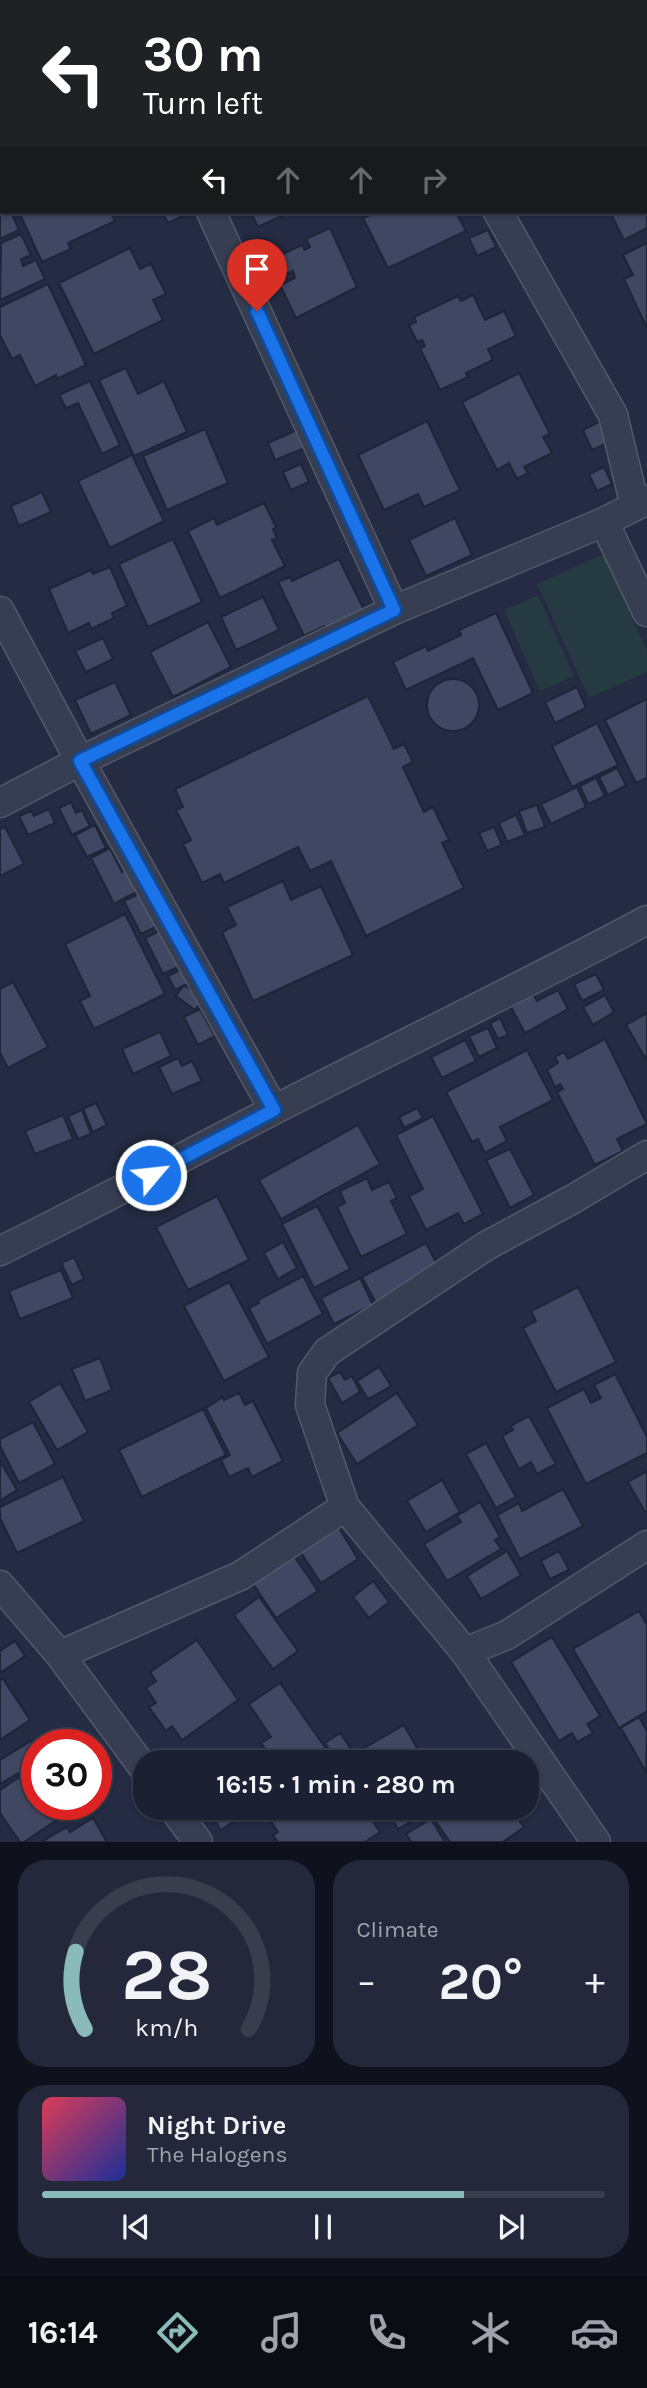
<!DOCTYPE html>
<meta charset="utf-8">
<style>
:root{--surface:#1b2032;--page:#24283a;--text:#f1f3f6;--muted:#a0a3ac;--line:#393e4d;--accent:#8bbbb9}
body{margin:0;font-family:Karla,sans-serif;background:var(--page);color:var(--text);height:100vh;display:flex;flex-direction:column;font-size:26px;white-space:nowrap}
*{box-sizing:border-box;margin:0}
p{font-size:23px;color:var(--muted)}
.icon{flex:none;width:38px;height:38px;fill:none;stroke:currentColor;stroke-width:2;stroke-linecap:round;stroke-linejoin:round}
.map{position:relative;height:1842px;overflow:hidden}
.drawer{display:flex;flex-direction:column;gap:18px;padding:18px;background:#0f121c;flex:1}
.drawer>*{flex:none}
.banner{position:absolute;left:0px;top:0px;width:648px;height:214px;box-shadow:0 2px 5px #0004,0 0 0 2px var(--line);background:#202124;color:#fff;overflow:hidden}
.speed{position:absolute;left:21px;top:1729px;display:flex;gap:14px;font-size:35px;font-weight:700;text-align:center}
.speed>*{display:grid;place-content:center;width:91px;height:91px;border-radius:50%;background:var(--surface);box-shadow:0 2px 5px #0004,0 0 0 2px var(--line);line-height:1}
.speed .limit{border:10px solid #d22;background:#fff;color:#111}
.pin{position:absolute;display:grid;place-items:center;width:60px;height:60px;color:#fff;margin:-72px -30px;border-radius:50% 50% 50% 0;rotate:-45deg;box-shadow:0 0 7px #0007}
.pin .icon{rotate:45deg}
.me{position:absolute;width:77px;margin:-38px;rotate:62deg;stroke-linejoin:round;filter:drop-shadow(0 0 5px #0008)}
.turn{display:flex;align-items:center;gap:24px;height:147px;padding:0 28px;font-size:32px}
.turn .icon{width:91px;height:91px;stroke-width:2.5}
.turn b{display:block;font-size:49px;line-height:60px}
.lanes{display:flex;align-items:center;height:66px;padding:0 28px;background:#0003;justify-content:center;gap:35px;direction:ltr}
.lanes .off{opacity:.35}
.big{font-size:52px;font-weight:700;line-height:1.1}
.drawer .widget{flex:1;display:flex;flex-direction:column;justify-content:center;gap:10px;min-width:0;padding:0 24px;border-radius:28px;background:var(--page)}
.drawer .dial{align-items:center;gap:0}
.dial svg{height:182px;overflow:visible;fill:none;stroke:var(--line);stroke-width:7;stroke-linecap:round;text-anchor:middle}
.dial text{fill:var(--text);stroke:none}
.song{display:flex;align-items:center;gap:21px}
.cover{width:84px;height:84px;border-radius:10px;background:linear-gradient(135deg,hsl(350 70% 55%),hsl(230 70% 35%))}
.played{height:7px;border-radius:4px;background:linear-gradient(90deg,var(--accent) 75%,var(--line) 75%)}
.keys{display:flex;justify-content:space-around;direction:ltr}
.heat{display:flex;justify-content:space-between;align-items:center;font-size:38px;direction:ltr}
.drawer .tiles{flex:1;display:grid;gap:18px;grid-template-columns:1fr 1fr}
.widget:last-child{grid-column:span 2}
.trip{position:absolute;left:133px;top:1750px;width:406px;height:70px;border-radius:28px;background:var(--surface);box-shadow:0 2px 5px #0004,0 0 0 2px var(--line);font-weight:700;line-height:70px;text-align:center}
.tab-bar{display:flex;height:112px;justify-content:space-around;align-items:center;background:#0b0d14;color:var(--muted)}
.tab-bar .icon{width:49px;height:49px}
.tab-bar .current{color:var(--accent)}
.tab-bar b{font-size:32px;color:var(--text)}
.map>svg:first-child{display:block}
.green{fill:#263a42}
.building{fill:#404762;stroke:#1f2538;stroke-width:2}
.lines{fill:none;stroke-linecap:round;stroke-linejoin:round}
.minor-casing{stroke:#53596b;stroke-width:31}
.minor{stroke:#383e51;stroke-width:28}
.route-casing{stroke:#114b97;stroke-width:18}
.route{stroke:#1a73e8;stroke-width:12}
</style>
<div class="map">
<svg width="647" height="1842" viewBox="0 0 647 1842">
<rect width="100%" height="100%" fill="#242b42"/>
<path class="green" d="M603,554L647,651V672L589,698L537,584Z
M538,595L574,676L540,691L504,610Z"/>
<path class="building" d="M192,0H248L249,2H189Z
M261,0H357V2H261Z
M0,85H2V154L0,149Z
M646,177L647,228L624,240L610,212H646Z
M0,189L2,212H11L19,230L0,239Z
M19,212H111L115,221L68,243L71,249L42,262Z
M162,212H191L168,223Z
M251,212H290L258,227Z
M377,212H456L466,231L388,268L363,218Z
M330,228L357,287L296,318L280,285L295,278L293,271L280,277L272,259L302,245L305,250L310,247L306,239Z
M488,230L496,247L477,256L469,238Z
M21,234L31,255L21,259L23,266L36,260L45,279L0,300L1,243Z
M647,243V328L624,279L633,275L623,255Z
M130,248L140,269L151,264L166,294L153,300L163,320L94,354L59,283Z
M48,284L86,365L57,379L56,375L35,386L20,355L12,359L0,335V307Z
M473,295L485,320L504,311L516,336L488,349L493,360L466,373L468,377L440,390L420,348L425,346L422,340L417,342L409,325L416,322L414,317L458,296L461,301Z
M126,368L138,394L164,381L187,432L134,456L99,380Z
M519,373L550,434L543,437L552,453L524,467L528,473L517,479L509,463L497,470L462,402Z
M90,381L120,445L102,454L78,403L66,408L59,395Z
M427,421L460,490L424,507L418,494L384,510L358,455Z
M601,421L610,442L592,450L583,430Z
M205,429L228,483L167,510L143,456Z
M297,430L305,448L275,460L268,443Z
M132,455L164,521L110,548L78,481Z
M301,464L309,482L291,490L283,472Z
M604,467L612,484L597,491L589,474Z
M42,492L51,512L19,526L11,506Z
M264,503L276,527L273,529L277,538L272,540L285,566L220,598L188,531L214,518L217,525Z
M455,518L472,555L426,576L409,540Z
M173,539L202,602L148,627L119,564Z
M339,559L365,612L326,630L324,626L304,636L278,582L290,577L292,581Z
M110,567L127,606L112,613L114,618L91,629L89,623L68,633L49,589L91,570L93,574Z
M263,597L279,630L236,650L221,617Z
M496,613L533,693L498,710L473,658L406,690L393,662L426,646L428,651L461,635L459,630Z
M208,622L231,667L173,697L150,652Z
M103,638L113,659L86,672L75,651Z
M427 705a26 26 0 1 1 52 0a26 26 0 1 1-52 0Z
M115,682L131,715L91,734L75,700Z
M577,687L586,708L555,723L545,702Z
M368,696L394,749L404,744L413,762L403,767L424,812L433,807L449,840L442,843L464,888L366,936L331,861L310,871L298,847L224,883L220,874L202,883L183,844L191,840L176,810L183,807L175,789Z
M647,699V778L636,783L605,720Z
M597,723L618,765L572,787L552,746Z
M617,768L626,785L608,795L599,777Z
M596,778L605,796L588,804L580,786Z
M577,787L586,807L551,824L541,804Z
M71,802L76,813L82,810L90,826L72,835L59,808Z
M537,805L545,827L527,833L519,811Z
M49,809L55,823L28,835L19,816L31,811L34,816Z
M516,815L525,835L507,842L499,823Z
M95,825L106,848L87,857L75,835Z
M5,827L24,864L0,876V829Z
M494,827L502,845L487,851L479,833Z
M110,848L122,872L129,868L138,891L114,904L91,858Z
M283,881L291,900L321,886L353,955L253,1001L222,932L236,925L227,907Z
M143,892L160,925L141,934L124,901Z
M125,914L165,994L94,1029L80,1001L90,996L65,944Z
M161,930L182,965L163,974L145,938Z
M186,967L193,981L175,990L168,976Z
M596,974L604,990L582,1001L574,984Z
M13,982L48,1047L8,1068L0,1053V989Z
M184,985L203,999L195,1010L176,996Z
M558,990L568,1009L525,1033L511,1007L533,994L537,1001Z
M605,995L614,1012L593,1025L583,1007Z
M200,1009L215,1036L198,1045L184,1017Z
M647,1013V1061L626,1025Z
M500,1018L508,1035L498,1039L490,1023Z
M488,1028L497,1048L479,1057L469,1036Z
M160,1032L171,1056L133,1074L122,1049Z
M605,1039L647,1124L617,1139L623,1151L595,1165L557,1092L563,1089L560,1084L555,1087L547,1070L558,1063L555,1057L564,1052L568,1059Z
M465,1040L476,1061L442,1078L431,1057Z
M527,1050L553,1100L500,1127L507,1141L485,1153L478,1139L472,1142L446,1092Z
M178,1058L182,1066L192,1061L202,1081L172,1094L159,1067Z
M96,1103L107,1125L93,1132L83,1109Z
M417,1108L423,1118L404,1128L399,1117Z
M82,1110L91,1134L78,1139L68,1116Z
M63,1115L73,1139L35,1154L25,1131Z
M433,1116L483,1214L464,1224L458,1213L426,1230L409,1196L423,1189L396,1135Z
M358,1125L380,1164L281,1219L259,1180Z
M510,1149L534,1195L510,1208L486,1160Z
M367,1178L372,1190L389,1182L397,1198L391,1201L407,1234L361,1257L337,1207L345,1203L340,1191Z
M217,1196L249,1260L188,1290L156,1227Z
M317,1206L350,1269L314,1288L282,1224Z
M283,1242L297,1268L278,1279L264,1253Z
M426,1243L440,1270L376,1303L362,1277Z
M74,1257L84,1279L72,1285L61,1263Z
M61,1270L73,1298L20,1319L9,1291Z
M303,1276L323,1314L267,1344L249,1308L259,1303L258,1300Z
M360,1278L373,1305L334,1324L321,1298Z
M229,1282L269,1357L224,1381L184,1306Z
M578,1287L616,1362L556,1392L523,1328L536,1321L531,1311Z
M100,1358L112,1390L85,1401L72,1369Z
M379,1367L391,1386L368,1399L357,1381Z
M340,1372L345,1380L352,1376L360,1392L342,1403L328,1378Z
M615,1374L647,1437V1453L586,1484L547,1408L584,1389L591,1403L601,1398L594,1385Z
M60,1383L88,1432L57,1450L29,1402Z
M239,1393L245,1405L253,1401L283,1461L252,1477L248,1468L229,1477L221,1460L230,1455L206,1408L223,1397L224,1400Z
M397,1393L418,1425L357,1464L337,1433Z
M203,1409L226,1455L142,1497L119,1450Z
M529,1416L556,1464L537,1474L531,1462L519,1469L502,1436L513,1430L511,1426Z
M33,1422L55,1464L19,1483L0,1446V1439Z
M486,1443L516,1497L496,1508L466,1454Z
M0,1461L17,1490L1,1500L0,1499Z
M647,1471V1511L645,1512L628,1482Z
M63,1477L84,1521L17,1553L0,1518V1507Z
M442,1480L460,1512L426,1532L407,1501Z
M563,1489L583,1526L520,1559L497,1515L519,1503L522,1511Z
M480,1502L500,1537L495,1540L501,1549L447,1581L424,1544L461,1522L457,1516Z
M339,1528L358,1559L321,1583L301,1553Z
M507,1551L521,1575L481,1599L467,1576Z
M559,1551L569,1570L550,1579L541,1561Z
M294,1556L318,1591L276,1618L253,1584Z
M373,1581L389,1602L369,1618L353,1597Z
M259,1597L298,1651L273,1669L234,1615Z
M639,1611L647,1625V1711L619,1728L573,1649Z
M552,1637L600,1716L587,1724L593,1733L577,1742L572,1733L559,1741L511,1662Z
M197,1640L238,1700L182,1740L172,1726L166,1731L149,1707L156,1703L146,1688L156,1681L150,1672Z
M15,1641L25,1656L0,1673V1651Z
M3,1679L30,1720L0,1740V1680Z
M280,1683L331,1756L322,1762H275L261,1743L271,1737L249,1704Z
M639,1717L647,1731L646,1772L621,1728Z
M404,1725L425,1762H359L354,1754Z
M340,1733L351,1749L336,1759L325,1743Z
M31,1741L37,1750V1762L0,1784V1760Z
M37,1765V1804H58L64,1815L24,1842H20L0,1813V1790Z
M206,1808H238L243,1815L221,1830Z
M281,1808H364L380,1832L365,1842H278L273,1835L278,1832L268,1817Z
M386,1808H434L398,1829Z
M444,1808H513L511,1810L524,1827L503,1842H450L432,1816Z
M93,1818L107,1842H41L67,1827L70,1832Z
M431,1819L445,1842H411L406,1834Z"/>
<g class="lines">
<g class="minor-casing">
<path id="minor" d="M114,0L115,2
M562,2L565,0
M211,212L394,610
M498,212L613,415L635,506
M604,522L647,612
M0,611L80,761L274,1110
M0,803L80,761L394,610L604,522L647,500
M0,1251C92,1206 182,1157 274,1110C398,1046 524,986 647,920
M0,1585L60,1655L145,1770
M465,1652L507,1635L647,1545
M60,1655L240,1576L345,1507
M173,1808L198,1842
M596,1842L465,1652L345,1507L310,1405L312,1373L327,1352L486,1246L573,1199L647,1155"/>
</g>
<use href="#minor" class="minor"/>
</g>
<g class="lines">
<g class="route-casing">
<path id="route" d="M151,1175L274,1110L80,761L394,610L257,311"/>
</g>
<use href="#route" class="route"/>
</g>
</svg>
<div class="speed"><div class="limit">30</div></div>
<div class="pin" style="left:257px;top:311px;background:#d93025"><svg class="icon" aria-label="arrive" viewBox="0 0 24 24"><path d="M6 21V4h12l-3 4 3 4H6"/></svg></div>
<svg class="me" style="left:151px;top:1175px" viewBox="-20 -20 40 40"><circle r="17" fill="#1a73e8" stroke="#fff" stroke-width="3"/><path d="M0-11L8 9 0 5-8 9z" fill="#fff"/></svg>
<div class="trip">16:15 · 1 min · 280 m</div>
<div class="banner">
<div class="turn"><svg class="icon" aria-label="left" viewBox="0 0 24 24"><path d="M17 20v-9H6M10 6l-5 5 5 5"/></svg><div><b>30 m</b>Turn left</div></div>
<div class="lanes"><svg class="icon" aria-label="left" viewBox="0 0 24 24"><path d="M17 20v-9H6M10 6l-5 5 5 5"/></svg><svg class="icon off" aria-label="ahead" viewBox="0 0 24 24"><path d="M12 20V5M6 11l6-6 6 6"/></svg><svg class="icon off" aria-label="ahead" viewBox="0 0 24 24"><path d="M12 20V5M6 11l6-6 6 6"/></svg><svg class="icon off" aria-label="right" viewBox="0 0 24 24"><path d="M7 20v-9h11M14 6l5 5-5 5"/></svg></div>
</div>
</div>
<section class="drawer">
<div class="tiles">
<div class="widget dial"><svg viewBox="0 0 100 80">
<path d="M14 69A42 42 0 1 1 86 69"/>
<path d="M14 69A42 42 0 0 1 10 35" stroke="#8bbbb9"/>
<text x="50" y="56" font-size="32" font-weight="700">28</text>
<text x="50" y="72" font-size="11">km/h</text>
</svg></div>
<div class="widget"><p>Climate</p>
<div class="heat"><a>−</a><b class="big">20°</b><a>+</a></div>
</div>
<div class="widget">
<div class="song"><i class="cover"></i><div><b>Night Drive</b><p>The Halogens</p></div></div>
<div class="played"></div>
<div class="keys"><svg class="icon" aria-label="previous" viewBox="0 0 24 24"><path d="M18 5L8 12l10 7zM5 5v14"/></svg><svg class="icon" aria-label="pause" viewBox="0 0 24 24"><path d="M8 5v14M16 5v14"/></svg><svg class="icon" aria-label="next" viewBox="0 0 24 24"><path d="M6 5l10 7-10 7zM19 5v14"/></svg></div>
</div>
</div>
</section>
<nav class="tab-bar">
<b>16:14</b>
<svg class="icon current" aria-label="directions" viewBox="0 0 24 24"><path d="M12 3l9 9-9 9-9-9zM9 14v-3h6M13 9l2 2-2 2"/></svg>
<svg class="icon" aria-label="music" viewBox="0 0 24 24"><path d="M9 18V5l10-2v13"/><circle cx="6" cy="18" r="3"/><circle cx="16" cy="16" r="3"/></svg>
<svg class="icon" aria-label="phone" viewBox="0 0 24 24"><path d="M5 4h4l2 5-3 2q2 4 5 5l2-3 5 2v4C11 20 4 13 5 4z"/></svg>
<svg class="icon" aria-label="climate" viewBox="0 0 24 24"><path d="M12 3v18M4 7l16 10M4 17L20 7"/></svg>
<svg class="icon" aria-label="car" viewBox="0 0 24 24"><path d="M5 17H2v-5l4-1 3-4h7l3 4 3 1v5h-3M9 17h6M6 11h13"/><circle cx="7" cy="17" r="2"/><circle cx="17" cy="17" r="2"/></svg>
</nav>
